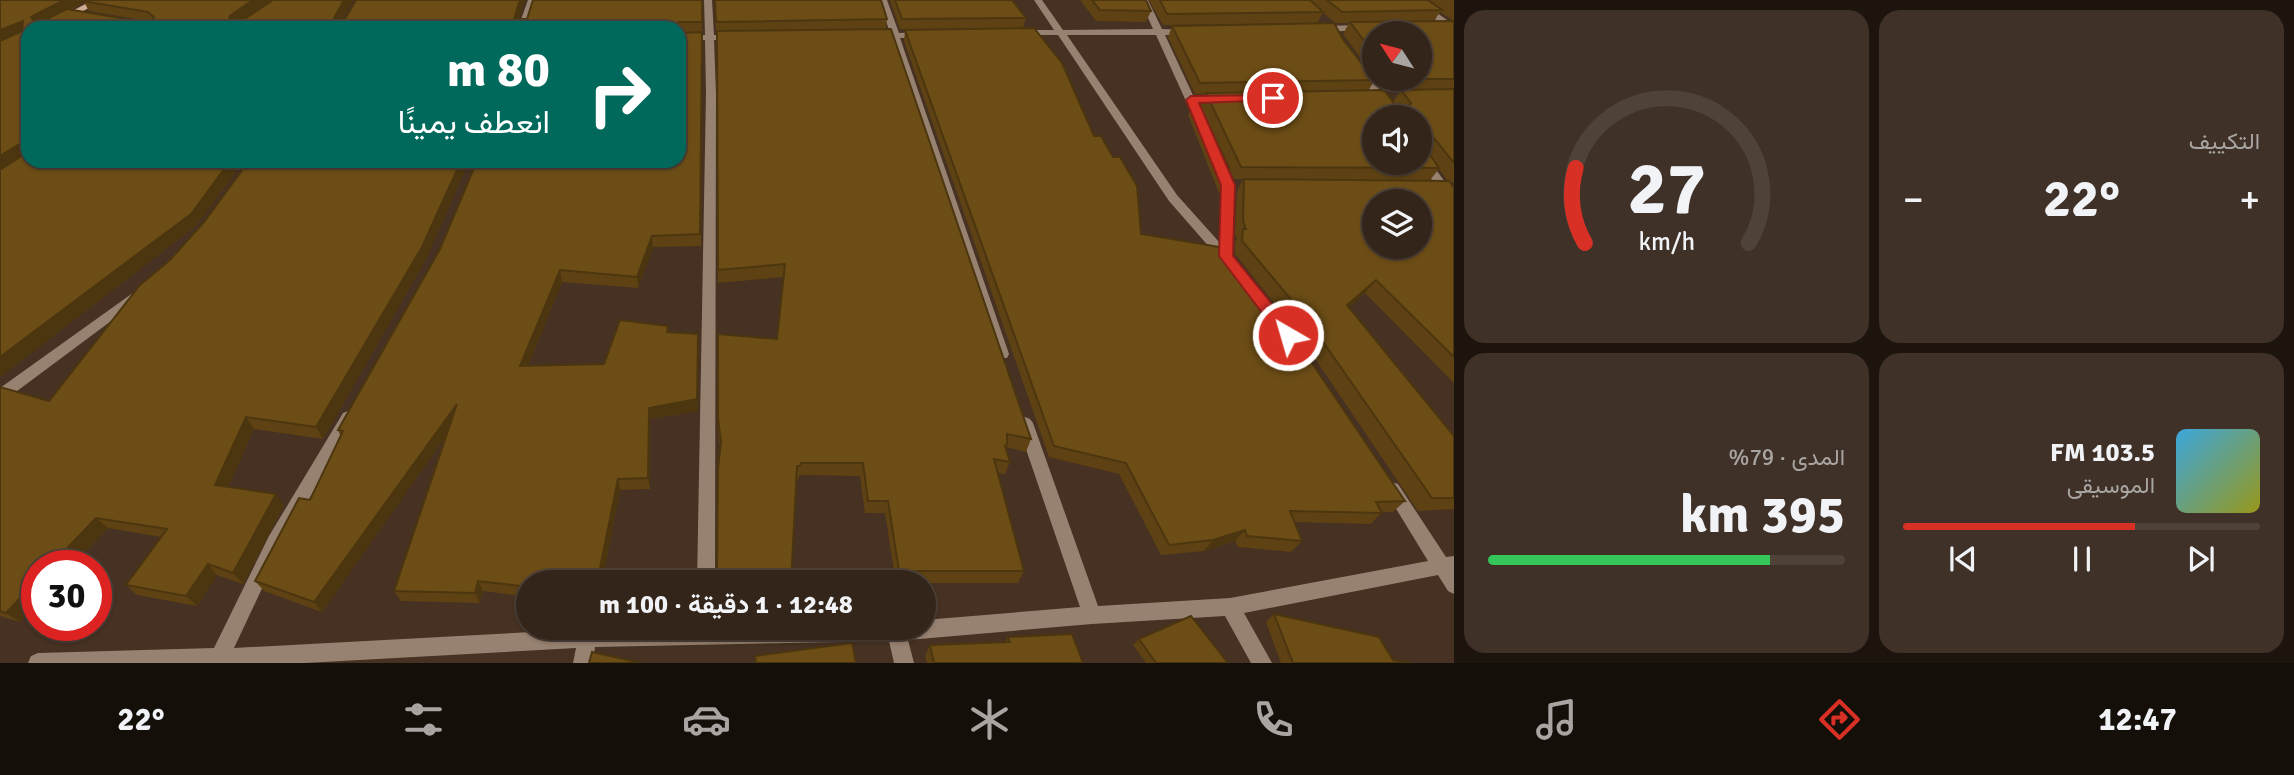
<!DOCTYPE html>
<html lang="ar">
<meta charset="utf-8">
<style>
:root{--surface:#34251a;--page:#3f3127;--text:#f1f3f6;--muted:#a9a5a2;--line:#4e4239;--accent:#d93025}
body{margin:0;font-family:Signika,Vazirmatn,sans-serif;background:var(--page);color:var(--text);direction:rtl;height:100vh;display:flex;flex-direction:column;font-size:26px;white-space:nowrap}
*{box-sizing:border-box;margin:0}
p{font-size:23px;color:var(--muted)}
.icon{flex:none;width:38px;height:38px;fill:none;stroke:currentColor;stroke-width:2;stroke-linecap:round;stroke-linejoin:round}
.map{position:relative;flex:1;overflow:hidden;direction:ltr}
.sheet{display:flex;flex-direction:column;gap:10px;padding:10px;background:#1d140e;width:840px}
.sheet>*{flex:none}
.banner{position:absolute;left:21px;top:21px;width:665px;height:147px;border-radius:21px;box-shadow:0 2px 5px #0004,0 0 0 2px var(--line);direction:rtl;background:#00695c;color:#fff;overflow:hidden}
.needle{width:46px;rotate:306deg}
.fabs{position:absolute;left:1362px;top:21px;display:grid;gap:14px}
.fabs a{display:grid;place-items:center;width:70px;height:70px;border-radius:50%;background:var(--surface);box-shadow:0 2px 5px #0004,0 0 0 2px var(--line);font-size:35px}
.speed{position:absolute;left:21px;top:550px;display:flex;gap:14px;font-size:35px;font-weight:700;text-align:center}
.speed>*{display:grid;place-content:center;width:91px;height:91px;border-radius:50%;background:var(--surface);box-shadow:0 2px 5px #0004,0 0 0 2px var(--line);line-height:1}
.speed .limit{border:10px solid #d22;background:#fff;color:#111}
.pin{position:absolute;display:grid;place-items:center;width:60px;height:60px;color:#fff;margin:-30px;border:4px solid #fff;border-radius:50%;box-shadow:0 2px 7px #0007}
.me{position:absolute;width:77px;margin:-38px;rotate:322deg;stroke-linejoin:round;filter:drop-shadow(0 0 5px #0008)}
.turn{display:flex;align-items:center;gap:24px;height:147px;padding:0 21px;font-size:32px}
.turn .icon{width:91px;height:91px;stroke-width:2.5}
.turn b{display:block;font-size:49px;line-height:60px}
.big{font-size:52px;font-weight:700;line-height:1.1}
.sheet .widget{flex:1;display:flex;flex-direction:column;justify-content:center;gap:10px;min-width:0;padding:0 24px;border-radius:21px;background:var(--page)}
.sheet .dial{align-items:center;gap:0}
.dial svg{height:182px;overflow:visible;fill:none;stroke:var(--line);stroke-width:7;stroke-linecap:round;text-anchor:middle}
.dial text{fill:var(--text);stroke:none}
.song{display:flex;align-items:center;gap:21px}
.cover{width:84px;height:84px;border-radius:10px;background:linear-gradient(135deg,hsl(200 70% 55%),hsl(60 70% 35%))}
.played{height:7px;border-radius:4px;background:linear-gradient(90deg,var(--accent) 65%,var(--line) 65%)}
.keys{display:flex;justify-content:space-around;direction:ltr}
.heat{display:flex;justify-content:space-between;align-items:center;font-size:38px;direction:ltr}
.charge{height:10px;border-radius:5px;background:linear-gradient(90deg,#34c759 79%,var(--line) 0)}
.sheet .tiles{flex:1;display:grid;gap:10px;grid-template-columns:repeat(2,1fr)}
.trip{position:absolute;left:516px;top:570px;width:420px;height:70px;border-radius:35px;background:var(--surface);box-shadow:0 2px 5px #0004,0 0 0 2px var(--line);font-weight:700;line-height:70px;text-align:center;direction:rtl}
.tab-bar{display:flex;height:112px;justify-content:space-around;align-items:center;background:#150f0a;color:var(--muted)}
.tab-bar .icon{width:49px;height:49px}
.tab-bar .active{color:var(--accent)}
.tab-bar b{font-size:32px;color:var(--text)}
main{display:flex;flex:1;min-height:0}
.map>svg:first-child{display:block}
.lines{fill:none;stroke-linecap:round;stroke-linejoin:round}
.street{fill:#978170;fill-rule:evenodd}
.secondary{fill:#ceaa90;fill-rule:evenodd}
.wall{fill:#5e4213;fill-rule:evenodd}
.shaded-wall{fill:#4c360f}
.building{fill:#6d4d16;stroke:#4c360f;stroke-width:2;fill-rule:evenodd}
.route{fill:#d93025;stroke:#8d1f18;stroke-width:2}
</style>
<main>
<section class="sheet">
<div class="tiles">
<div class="widget"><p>التكييف</p>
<div class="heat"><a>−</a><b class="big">22°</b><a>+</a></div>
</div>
<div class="widget dial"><svg viewBox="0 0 100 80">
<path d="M14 69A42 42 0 1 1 86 69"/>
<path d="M14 69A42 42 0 0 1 10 36" stroke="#d93025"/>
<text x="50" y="56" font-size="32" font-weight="700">27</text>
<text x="50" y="72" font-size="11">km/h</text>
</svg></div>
<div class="widget">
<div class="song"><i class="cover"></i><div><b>103.5 FM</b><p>الموسيقى</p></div></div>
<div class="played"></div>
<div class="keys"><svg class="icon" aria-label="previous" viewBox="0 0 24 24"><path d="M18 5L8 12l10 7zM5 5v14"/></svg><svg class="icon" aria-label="pause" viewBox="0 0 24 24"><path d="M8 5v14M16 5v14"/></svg><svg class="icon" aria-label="next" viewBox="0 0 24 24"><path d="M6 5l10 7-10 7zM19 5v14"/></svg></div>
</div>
<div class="widget"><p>المدى · 79%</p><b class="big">395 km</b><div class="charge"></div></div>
</div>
</section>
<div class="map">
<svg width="1454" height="663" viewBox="0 0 1454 663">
<rect width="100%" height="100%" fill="#463122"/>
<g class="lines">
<path class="street" d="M528,0H536L526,28H518Z
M704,0H712L714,35L735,34L740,37L735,40H714L716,93L715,583H697L706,93L705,40L679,41V35H705Z
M879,0H887L899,33L921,32L926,35L921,38H900L1009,354L1007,358H997L995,354L891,38L874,39L869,36L874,33H890Z
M1034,0H1042L1063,30L1153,29L1140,0H1148L1162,29L1190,30L1192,32L1187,35H1165L1205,121L1200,124L1195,121L1156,35H1067L1177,195L1220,243L1222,185L1213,165L1215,163H1223L1234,185L1232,256L1236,262L1235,265H1225L1169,201L1058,35H1018V31L1021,30H1054Z
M1409,0H1419L1454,25V29H1448Z
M1365,25L1369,28L1368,30L1319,32L1315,29L1319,26Z
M1358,69H1364L1400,117H1390L1356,71Z
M1419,151L1423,152L1454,194V206L1450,205L1419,162Z
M137,290L142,292L144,295L142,298L5,400L0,402V388Z
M348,411L353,413L356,417L281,548L234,648L587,629L924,628V620L1080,607L1017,423L1020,419L1025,417L1030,419L1033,423L1098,606L1230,598L1428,561L1384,489L1386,484L1392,482L1398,484L1446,557L1454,556V594L1448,591L1438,575L1244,613L1272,663H1251L1225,616L1092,624L908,640L914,663H894L889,641L595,647L593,663H573L576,648L305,663H28L31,656L38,653L214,648L269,536L343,413Z"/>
<path class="secondary" d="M93,0H104L51,28H40Z"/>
</g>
<path class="wall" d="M0,0H353L342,19H519L702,0L701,246L653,247L638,288L562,282L528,366L604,364L668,326L669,332L698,334V411L650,419V489L620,490L602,583H528V597L483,591L480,603L401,601L394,591L445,437L322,612L264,591L255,581L310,500L341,437L338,430L440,249L700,32H679V28H28V161L197,225L0,377ZM84,2L89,11L142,20H132L71,10Z
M715,0L887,19L886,29L1031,439L1026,452L1006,447V449L1010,462L1005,474L998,473L1024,571L1018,583H896L885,513H865L860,476L799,475V479L796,478L791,583H706L705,574L717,571L720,448L718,432V334L777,339L784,277L718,283L716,32Z
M890,0H1012L1026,18L1023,28L900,29Z
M1080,0H1146L1151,11L1146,22L1096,21Z
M1149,0H1454V21L1440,12L1434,21H1454V183L1449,182L1454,188V383L1365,293L1349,307L1454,436V509L1418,511L1295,329L1235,254V242L1237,239L1235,234L1237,192L1243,179H1234L1229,168L1228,175L1219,193L1188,115L1196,98L1222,154L1200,106L1205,94H1195L1168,37L1172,26L1344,41L1375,80L1368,91L1384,90L1375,79H1419L1374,33V76L1343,34L1349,23H1336L1323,13L1317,23L1163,25ZM1384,91H1400L1393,102ZM1439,169L1448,181L1430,180Z
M905,30L1094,136L1141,234L1405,501L1393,512H1382L1371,524L1295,522L1302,541L1291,552L1238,547L1235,541L1204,551L1161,555L1119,474L1049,457L904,41Z
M249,161H469L426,259L323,439L254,429L228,487L284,505L243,584L217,575L197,606L137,595L126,585L161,537L108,528L73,565H37V605L20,622L0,616V387L49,401L204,222Z
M1274,614L1393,660L1412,663H1281L1266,622Z
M1008,637L1083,663H927L925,656L930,645L1005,643Z
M1139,639L1228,663H1146L1133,645Z"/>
<path class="shaded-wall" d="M64,0H88L83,1L84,2L37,27L31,17Z
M253,0H272L235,26L229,19L230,16Z
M344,0H353L337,28L333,20Z
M520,0H525L516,28L514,19Z
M23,21L28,28L0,42V30Z
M20,144L28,155L0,173V156Z
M230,161H244L197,225L0,377V357Z
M461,161H469L426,259L323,439L316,427Z
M652,236L653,247L638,288L637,277Z
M560,270L562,282L523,378L520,366Z
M1376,280L1365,293L1337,318L1347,305Z
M698,334V411L650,419V489L648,478L649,408Z
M457,404L461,415L322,612L314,602Z
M246,417L254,429L224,496L215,485Z
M618,479L620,490L602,583H597Z
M276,494L284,505L243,584L233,573Z
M96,518L108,528L73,565H51Z
M1245,530L1235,541L1204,551L1213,540Z
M208,564L217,575L197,606L186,596Z
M37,580V605L20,622L6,613Z
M478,581L483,591L480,603L475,593Z"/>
<path class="building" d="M0,0H64L31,17L33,20H45L67,9L132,20H152L154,17L148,12L83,1L85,0H253L230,16L229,19L243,20L273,0H344L333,20L345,19L356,0H520L514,19H527L533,0H702V22H679L676,25L677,28H28V148L20,144L0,156V41L22,31L23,21L0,30Z
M715,0H881L887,19L716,22Z
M895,0H1012L1026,18L902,19Z
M1092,0H1146L1151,11L1100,10Z
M1160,0H1310L1323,12L1167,14Z
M1327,0H1428L1442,10L1342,12Z
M1454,21V79H1392H1419V33H1374V54L1350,22Z
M1334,23L1344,41L1375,80L1200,83L1172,26Z
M1034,28L1062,63L1094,136H1101L1113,157H1120L1137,186L1141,234L1225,248L1289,329L1405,501L1376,502L1382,513L1290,511L1302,541L1247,536L1245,530L1213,540L1169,545L1126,463L1054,446L905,30Z
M891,29L1031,439L1007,434V444L1005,446L1010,462L994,459L1024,571H899L888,501H868L863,463H801L800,466H797L791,582L705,574L717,571L718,468L721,442L718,419V334L777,339L785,264L718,270L717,31Z
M702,32L700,234L652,236L637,277L560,270L520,366L604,364L620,320L668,326L667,332L698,334L697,399L649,408L648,478L618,479L597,583H528V587L478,581L475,593L394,591L457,404L314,602L255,581L299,498L310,500L343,431L338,430L440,249L477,161H679V33Z
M1454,89V163L1434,138L1429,136L1425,138L1426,149L1439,168L1241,167L1206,93L1384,90L1396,106L1408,107L1411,103L1401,90ZM1374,117H1419V163H1374Z
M1196,98L1229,168L1228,175Z
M28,152V161H230L191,214L0,357V170Z
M249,161H461L422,247L316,427L246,417L215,485L276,494L233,573L208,564L186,596L126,585L167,529L96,518L51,565H37V580L6,613L0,611V387L49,401L140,285L170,260L204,222Z
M1244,179L1449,181L1454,188V357L1376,280L1347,305L1454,436V498H1432L1305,316L1242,241L1243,229H1246L1243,221ZM1374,201H1419V247H1374Z
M1274,614L1379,637L1393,660L1412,663H1293Z
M1191,616L1228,663H1156L1139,639Z
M1072,634L1083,663H934L930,645L1010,642L1008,637Z
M852,643L856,663H756L755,656Z
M592,652L641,663H589Z"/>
<path class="route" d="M1273,95L1277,96V100L1199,103L1235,185L1233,256L1294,331L1296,335L1288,341L1282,339L1219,256L1221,185L1186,100L1191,96Z"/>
</svg>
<div class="fabs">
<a><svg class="needle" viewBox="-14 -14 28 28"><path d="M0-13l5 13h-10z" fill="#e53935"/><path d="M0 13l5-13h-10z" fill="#a9a5a2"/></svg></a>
<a><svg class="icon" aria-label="sound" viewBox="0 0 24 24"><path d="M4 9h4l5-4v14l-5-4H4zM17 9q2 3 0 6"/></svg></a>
<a><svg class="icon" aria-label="layers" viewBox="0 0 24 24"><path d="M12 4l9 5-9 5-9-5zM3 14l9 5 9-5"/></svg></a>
</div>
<div class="speed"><div class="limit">30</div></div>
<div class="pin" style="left:1273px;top:98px;background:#d93025"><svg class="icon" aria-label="arrive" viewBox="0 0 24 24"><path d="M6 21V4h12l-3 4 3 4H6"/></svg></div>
<svg class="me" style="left:1288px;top:335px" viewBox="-20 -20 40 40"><circle r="17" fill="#d93025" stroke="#fff" stroke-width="3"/><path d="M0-11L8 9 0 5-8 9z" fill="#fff"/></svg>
<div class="trip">12:48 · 1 دقيقة · 100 m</div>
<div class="banner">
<div class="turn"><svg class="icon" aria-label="right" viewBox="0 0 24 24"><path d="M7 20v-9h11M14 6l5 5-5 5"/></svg><div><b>80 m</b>انعطف يمينًا</div></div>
</div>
</div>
</main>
<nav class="tab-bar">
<b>12:47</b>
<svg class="icon active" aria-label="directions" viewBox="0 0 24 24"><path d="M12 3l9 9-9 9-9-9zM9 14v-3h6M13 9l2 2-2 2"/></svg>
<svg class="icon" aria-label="music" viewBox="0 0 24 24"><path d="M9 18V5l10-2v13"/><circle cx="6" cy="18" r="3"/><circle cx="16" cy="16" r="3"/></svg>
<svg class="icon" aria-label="phone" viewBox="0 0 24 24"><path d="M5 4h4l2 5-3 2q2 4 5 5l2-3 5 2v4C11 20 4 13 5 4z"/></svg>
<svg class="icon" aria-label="climate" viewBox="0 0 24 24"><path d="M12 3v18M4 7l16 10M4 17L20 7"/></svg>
<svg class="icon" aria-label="car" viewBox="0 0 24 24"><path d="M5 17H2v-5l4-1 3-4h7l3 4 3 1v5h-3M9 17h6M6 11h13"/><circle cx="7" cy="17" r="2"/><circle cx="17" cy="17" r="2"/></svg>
<svg class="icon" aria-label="filters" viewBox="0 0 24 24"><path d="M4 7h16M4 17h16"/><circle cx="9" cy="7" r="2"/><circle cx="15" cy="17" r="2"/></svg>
<b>22°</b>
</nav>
